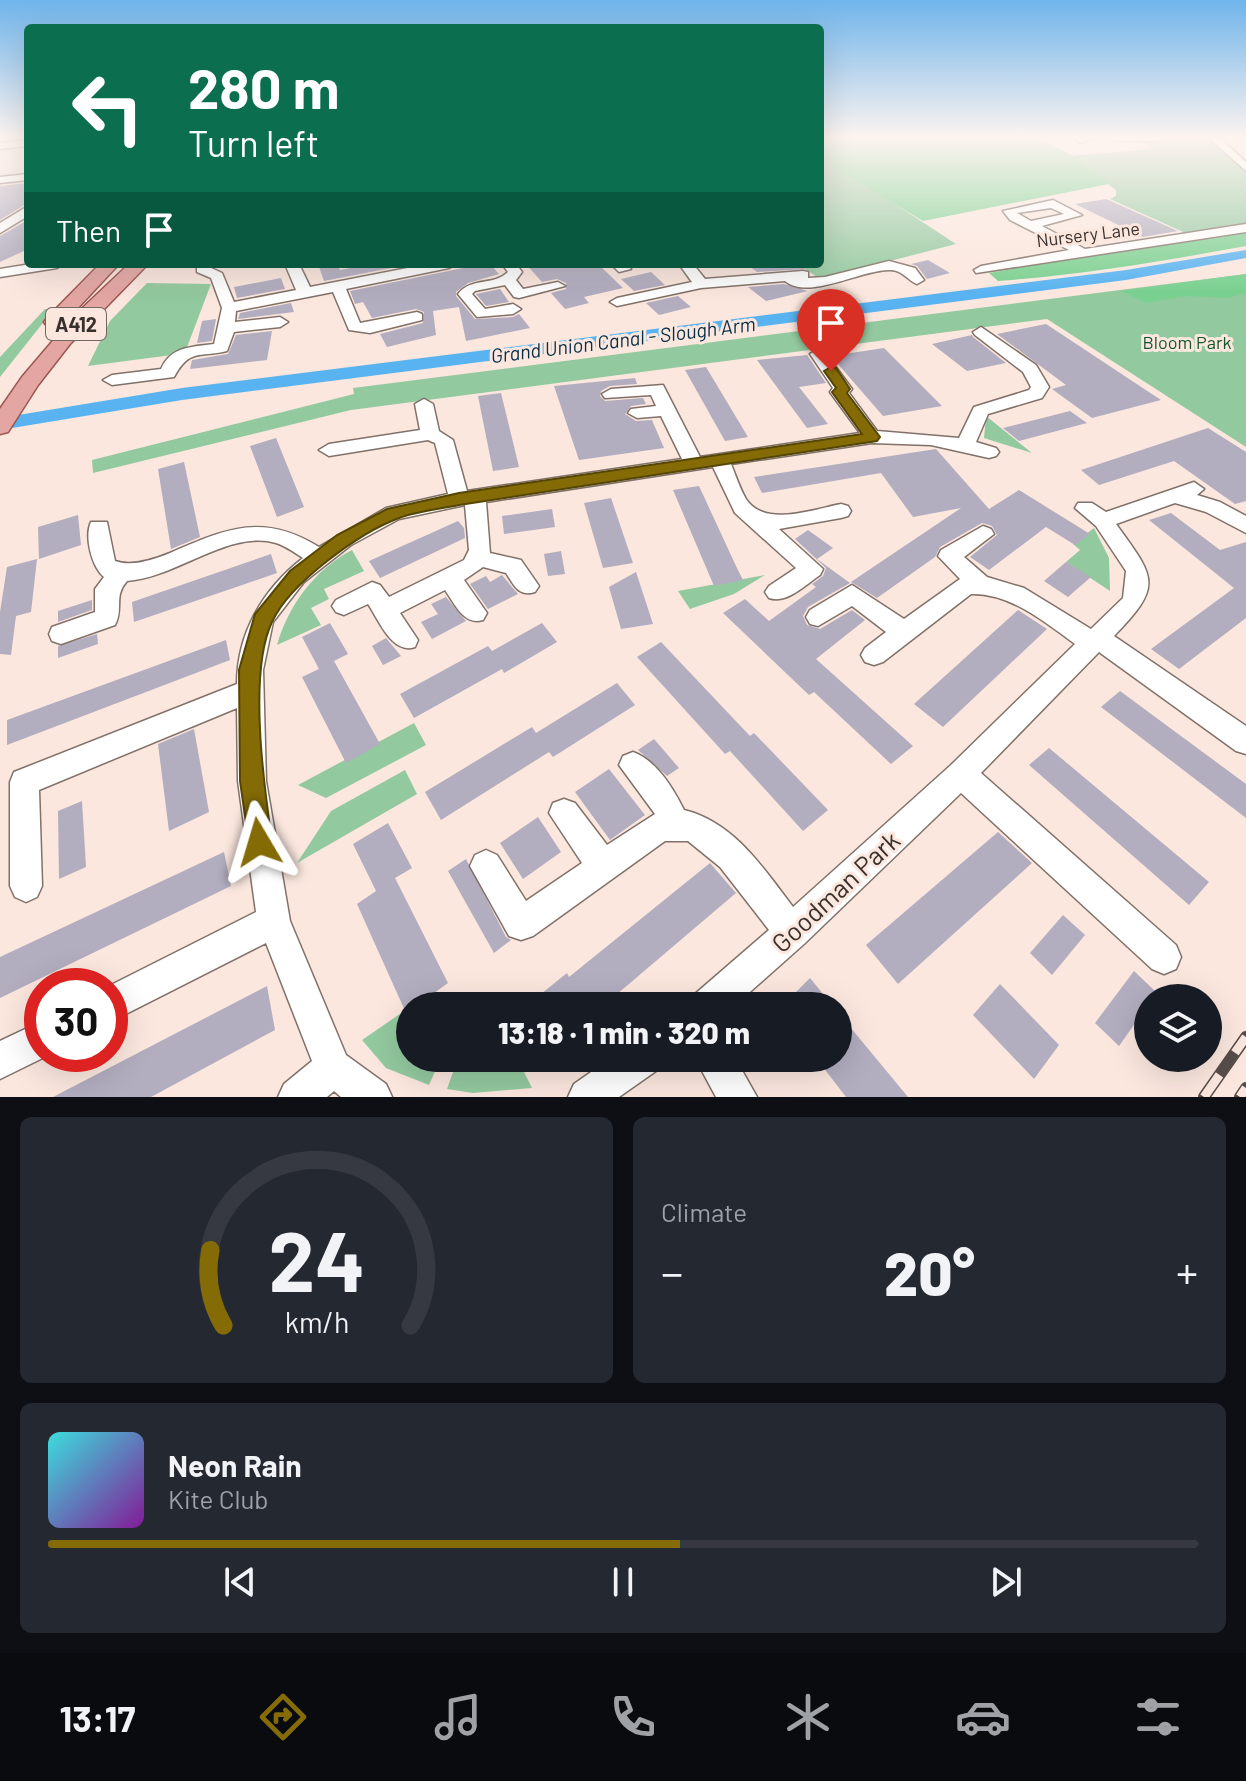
<!DOCTYPE html>
<meta charset="utf-8">
<style>
:root{--surface:#171b24;--page:#242831;--text:#f1f3f6;--muted:#9ea1a6;--line:#363941;--accent:#846b06}
body{margin:0;font-family:Barlow,sans-serif;background:var(--page);color:var(--text);height:100vh;display:flex;flex-direction:column;font-size:30px;white-space:nowrap}
*{box-sizing:border-box;margin:0}
p{font-size:26px;color:var(--muted)}
.icon{flex:none;width:44px;height:44px;fill:none;stroke:currentColor;stroke-width:2;stroke-linecap:round;stroke-linejoin:round}
.map{position:relative;height:1097px;overflow:hidden}
.side{display:flex;flex-direction:column;gap:20px;padding:20px;background:#0d0f14;flex:1}
.side>*{flex:none}
.hud{position:absolute;left:24px;top:24px;width:800px;height:244px;border-radius:8px;box-shadow:0 8px 32px #0002;background:#0b6e4f;color:#fff;overflow:hidden}
.controls{position:absolute;left:1134px;top:984px;display:grid;gap:16px}
.controls a{display:grid;place-items:center;width:88px;height:88px;border-radius:50%;background:var(--surface);box-shadow:0 8px 32px #0002;font-size:40px}
.speed{position:absolute;left:24px;top:968px;display:flex;gap:16px;font-size:40px;font-weight:700;text-align:center}
.speed>*{display:grid;place-content:center;width:104px;height:104px;border-radius:50%;background:var(--surface);box-shadow:0 8px 32px #0002;line-height:1}
.speed .limit{border:12px solid #d22;background:#fff;color:#111}
.pin{position:absolute;display:grid;place-items:center;width:68px;height:68px;color:#fff;margin:-82px -34px;border-radius:50% 50% 50% 0;rotate:-45deg;box-shadow:0 0 8px #0007}
.pin .icon{rotate:45deg}
.me{position:absolute;width:88px;margin:-44px;rotate:353deg;stroke-linejoin:round;filter:drop-shadow(0 0 6px #0008)}
.turn{display:flex;align-items:center;gap:28px;height:168px;padding:0 32px;font-size:36px}
.turn .icon{width:104px;height:104px;stroke-width:2.5}
.turn b{display:block;font-size:56px;line-height:68px}
.then{display:flex;align-items:center;height:76px;padding:0 32px;background:#0003;gap:16px;font-size:30px}
.big{font-size:60px;font-weight:800;line-height:1.1}
.side .tile{flex:1;display:flex;flex-direction:column;justify-content:center;gap:12px;min-width:0;padding:0 28px;border-radius:12px;background:var(--page)}
.side .dial{align-items:center;gap:0}
.dial svg{height:208px;overflow:visible;fill:none;stroke:var(--line);stroke-width:7;stroke-linecap:round;text-anchor:middle}
.dial text{fill:var(--text);stroke:none}
.song{display:flex;align-items:center;gap:24px}
.cover{width:96px;height:96px;border-radius:12px;background:linear-gradient(135deg,hsl(180 70% 55%),hsl(290 70% 35%))}
.played{height:8px;border-radius:4px;background:linear-gradient(90deg,var(--accent) 55%,var(--line) 55%)}
.keys{display:flex;justify-content:space-around;direction:ltr}
.heat{display:flex;justify-content:space-between;align-items:center;font-size:44px;direction:ltr}
.side .tiles{flex:1;display:grid;gap:20px;grid-template-columns:1fr 1fr}
.tile:last-child{grid-column:span 2}
.trip{position:absolute;left:396px;top:992px;width:456px;height:80px;border-radius:40px;background:var(--surface);box-shadow:0 8px 32px #0002;font-weight:800;line-height:80px;text-align:center}
.tab-bar{display:flex;height:128px;justify-content:space-around;align-items:center;background:#090b0e;color:var(--muted)}
.tab-bar .icon{width:56px;height:56px}
.tab-bar .current{color:var(--accent)}
.tab-bar b{font-size:36px;color:var(--text)}
.map>svg:first-child{display:block}
.green{fill:#93c99f}
.forest{fill:#7ad090}
.lines{fill:none;stroke-linecap:round;stroke-linejoin:round}
.canal{fill:#59b3f0;fill-rule:evenodd}
.building{fill:#b2adbf}
.minor-casing{stroke:#817168;stroke-width:3}
.major-casing{stroke:#9c5651;stroke-width:3}
.minor{fill:#fff;fill-rule:evenodd}
.major{fill:#e4a6a3;fill-rule:evenodd}
.rail-casing{stroke:#574d49;stroke-width:12}
.rail{stroke:#fbe7de;stroke-width:9;stroke-dasharray:27;stroke-linecap:butt}
.route{fill:#846b06;stroke:#564604;stroke-width:2}
.labels{text-anchor:middle;dominant-baseline:central;stroke-width:6;stroke-linejoin:round;paint-order:stroke}
.far-street-label{font-size:18px;fill:#37302c;stroke:#fbe7de}
.far-park-label{font-size:18px;fill:#16542c;stroke:#fbe7de}
.shield{fill:#fbe7de;stroke:#726761;stroke-width:2}
.shield-label{font-size:20px;font-weight:bold;fill:#37302c}
.far-water-label{font-size:20px;font-style:italic;fill:#072f47;stroke:#fbe7de}
.near-street-label{font-size:26px;fill:#37302c;stroke:#fbe7de}
</style>
<div class="map">
<svg width="1246" height="1097" viewBox="0 0 1246 1097">
<rect width="100%" height="100%" fill="#fbe7de"/>
<path class="green" d="M1134,138H1210L1246,172V225L1190,235L1110,199L1116,196V190L1070,156L1153,149Z
M820,159L866,185L956,244L820,279L798,264H820Z
M1246,274V447L1047,319L351,410L93,473L92,460L354,394L353,388Z
M147,283L211,284L186,350L173,352L172,355L88,366L110,321Z
M45,309H54L0,377V357Z
M986,416L1032,453L984,438Z
M1094,528L1109,558L1110,591L1066,562L1080,550L1073,544Z
M352,550L364,571L324,589L329,599L311,608L321,625L277,645C288,606 315,569 352,550Z
M765,575L734,594L690,609L678,591Z
M414,723L426,745L326,798L298,785Z
M405,770L417,794L297,863L331,811Z
M410,1007V1058H441L429,1085L386,1068L362,1040Z
M458,1058H517L532,1088L473,1093L447,1089Z"/>
<path class="forest" d="M820,138H1039L1071,155L1109,184L923,221L820,159Z
M1246,228V246C1164,261 1082,275 998,281L989,273Z
M1246,274V293L1227,298L1186,296L1146,303L1121,291Z"/>
<g class="lines">
<path class="canal" d="M1246,250V258L1126,280L182,400L0,430V418L182,388L1126,270Z"/>
</g>
<path class="building" d="M28,183V203L0,220V186Z
M1106,199L1178,231L1143,237L1075,204Z
M28,220V249L0,262V236Z
M928,260L950,273L927,279L917,266L911,264Z
M318,264H337L340,270L370,264H412L324,281Z
M483,264H490L499,274L468,283L456,292V296L475,319L513,317L519,314L530,328L466,341L459,307L433,311L436,335L387,347L380,334L423,323L424,312L416,309L372,318L363,302L355,304L350,291Z
M526,264H598L623,288L584,297L589,303L565,309L551,293L566,289V283L557,279L542,282Z
M746,264H801L806,269L757,272Z
M651,272L665,285L634,291L621,279Z
M281,278L285,289L237,298L234,287Z
M784,284L808,291L766,301L748,287Z
M500,289L509,302L486,306L476,294Z
M678,296L691,307L659,315L646,303Z
M291,303L294,312L238,319L240,313Z
M216,319L212,341L197,343L202,321Z
M1046,324L1161,400L1092,418L1052,389L1066,385L997,334Z
M272,331L267,360L190,369L192,360L228,354L236,335Z
M972,335L973,337L1006,363L967,371L932,344Z
M884,348L942,406L883,416L831,356Z
M807,355L826,383L799,387L828,424L807,428L757,360Z
M706,367L748,437L725,441L685,370Z
M635,378L637,384L610,386L601,391L600,396L605,401L643,398L646,404L631,406L625,414L636,421L652,420L664,448L579,460L554,386Z
M501,393L519,467L493,471L478,396Z
M1070,411L1087,423L1019,441L1003,428Z
M1208,428L1246,452V501L1235,504L1174,461L1099,485L1081,470Z
M276,438L304,507L277,517L250,446Z
M936,449L989,509L1019,490L1090,534L1075,545L1046,527L989,570L970,557L997,535L992,526L982,523L940,547L935,557L877,598L851,582L961,508L913,517L881,473L762,493L754,477Z
M184,462L200,537L171,549L158,469Z
M699,486L736,566L743,580L714,586L673,490Z
M611,498L633,563L603,568L584,503Z
M552,509L555,527L504,534L502,516Z
M1171,513L1220,550L1246,542V618L1179,669L1151,649L1234,588L1149,520Z
M78,515L81,545L39,559L38,527Z
M458,521L464,528L465,538L380,578L369,561Z
M808,530L833,548L817,559L850,583L808,607L803,616L807,625L820,629L852,610L865,620L816,659L913,746L891,764L814,692L809,695L723,613L745,599L769,621L816,587L812,584L823,576L826,568L795,539Z
M561,551L565,574L548,576L544,554Z
M271,554L277,573L134,622L132,602Z
M37,559L31,612L16,616L11,655L0,654V612L7,567Z
M1066,562L1091,577L1068,597L1044,581Z
M636,572L653,624L621,629L609,587Z
M502,575L518,594L488,609L470,584L486,576L490,582Z
M446,597L466,621L432,639L421,622L438,614L431,604Z
M92,600V610L58,622V611Z
M1018,610L1047,629L943,727L914,704Z
M330,623L348,654L334,661L380,744L346,763L302,677L319,669L302,637Z
M542,623L557,642L504,673L502,669L414,718L400,694L488,646L492,651Z
M97,634L98,644L58,658V646Z
M386,638L401,656L383,665L372,646Z
M226,640L230,660L7,745V720Z
M661,642L750,736L754,733L828,810L803,831L730,751L725,754L637,657Z
M617,683L635,705L553,757L549,752L441,820L425,792L532,727L536,733Z
M1120,691L1246,784V818L1101,707Z
M194,729L209,812L169,831L158,744Z
M654,739L679,768L667,776L638,750Z
M1049,748L1209,882L1189,905L1029,765Z
M609,769L645,815L610,840L575,792Z
M82,801L86,867L59,879L58,811Z
M538,817L561,852L523,879L500,843Z
M388,823L412,868L395,878L448,983L416,1006H410L406,1013L357,904L376,891L353,844Z
M998,832L1032,863L898,984L866,945Z
M224,852L231,886L0,998V957Z
M466,859L506,937L511,940L494,953L448,871Z
M710,863L736,893L603,1006H526L567,973L569,977Z
M1063,915L1085,935L1052,975L1030,953Z
M1134,971L1157,993L1153,998H1148V1005L1119,1046L1095,1023Z
M810,978L833,1006H782Z
M1000,984L1059,1045L1034,1079L973,1015Z
M267,986L275,1030L151,1097H53Z
M838,1012L855,1033L908,1097H846L816,1058H838Z"/>
<g class="lines">
<g class="minor-casing">
<path id="minor" d="M1075,138H1100L1079,143Z
M1111,138H1163L1158,141H1116Z
M1209,138H1220L1246,162V171Z
M28,140V146L0,149V143Z
M28,174V180L0,183V177Z
M1053,200L1082,215L1042,226L1085,249L1246,224V232L976,273L974,270L981,266L1069,250L1010,220L1003,211ZM1051,208L1064,214L1031,221L1017,213Z
M28,206V216L0,233V223Z
M889,261L915,268L924,280L917,284C907,280 903,270 890,270C862,269 809,301 785,281L701,288L617,306L610,302L617,298L692,282L679,264H693L705,279L803,271L808,272V278L825,277Z
M31,264H64L57,268L0,277V269Z
M285,264H299L310,287L428,264H456L449,268L346,289L360,323L417,312L422,314V320L370,333L349,330L333,292L236,311L235,322L280,317L288,322L280,327L234,332L227,351C198,358 190,348 174,377L112,385L103,380L112,375L161,369C171,346 192,347 214,344L222,308L211,278L197,272V266H207L222,273L234,302L296,290Z
M502,264H516L522,272L516,280L523,289L558,282L565,286L519,298L514,297L505,285L475,291L472,294L485,309L513,304L521,309L513,314L477,317L458,294C471,277 494,286 508,272Z
M611,264H626L631,269L619,272Z
M981,327L1036,365L1049,387L1042,398L988,414L976,442L996,448L999,452L996,456L989,458L931,445L872,443L731,464C736,476 740,489 746,499C765,528 814,509 841,504L848,506L851,511L848,516L841,518L779,529L823,569L820,575C805,585 787,604 769,598L765,592L769,586L796,568L735,513L713,467L486,502L490,553L521,560L539,586L535,592C518,597 514,585 506,573L483,567L464,580L487,613L483,620C464,626 455,604 445,590L400,613L418,640L415,647C392,655 379,620 368,604L344,615L336,612L332,606L336,600L372,582L380,585L389,597L464,560L469,550L465,505L399,519L351,545L304,582L273,622L263,670L266,781L290,921L346,1055L386,1084L392,1097H341L334,1091L327,1097H278L284,1084L312,1061L266,943L110,1022L109,986L256,912L238,781L237,708L39,790L42,886L37,897L26,902L15,897L10,886V782L14,772L237,684C237,633 263,589 303,558C295,553 286,546 276,543C229,529 176,578 127,581C113,597 124,608 115,625L61,644L52,641L49,634L52,627L95,612V589L104,577C92,567 84,537 91,522H107L115,561C132,567 153,560 170,553C226,529 262,512 319,547L386,508L448,494L435,443L428,440L329,456L319,450L329,444L420,430L415,404L424,399L433,404L439,431L453,440L467,491L682,459L661,416L637,418L628,413L631,409L656,406L651,395L605,398L602,394L611,389L663,385L700,457L860,433L830,392L833,388L810,354L818,349L824,351L849,385L852,389L849,393L877,431L959,438L974,407L1029,390L1031,387L1023,372L975,335L973,332Z
M1194,482L1204,489L1197,495L1220,502L1246,516V533L1206,512L1175,503L1116,524C1155,578 1164,585 1114,636L1246,726V754L1236,751L1099,652L981,773L1176,945L1181,957L1176,969L1164,974L1152,969L961,793L804,944L734,1006H689L695,994L769,930L720,867L688,841H665L533,936L521,940L509,936L470,866L475,855L486,850L497,855L526,901L582,863L549,813L553,803L564,799L575,803L607,845L655,814L619,765L623,756L633,752C657,761 673,788 684,810C734,822 764,869 793,907L951,765L1075,644C1045,622 1010,593 971,594L883,662L874,665L865,662L861,655L865,648L886,632L852,606L818,626L810,624L806,617L810,610L852,585L904,619L960,579L938,556L941,550L983,526L991,529L994,534L964,557L987,577L1024,588L1091,629L1123,598L1126,571L1096,526L1075,508L1078,503H1092L1106,512Z
M42,1021V1054H51L0,1079V1041Z
M611,1058H661L656,1071L619,1097H568L574,1084Z
M695,1058H735L757,1097H716Z"/>
</g>
<g class="major-casing">
<path id="major" d="M100,264H119L61,326H47L44,322L47,318Z
M129,264H148L70,344L38,385L8,432L0,434V409L22,377L74,316Z"/>
</g>
<use href="#minor" class="minor"/>
<use href="#major" class="major"/>
<g class="rail-casing">
<path id="rail" d="M1204,1097L1246,1037
M1240,1097L1246,1088"/>
</g>
<use href="#rail" class="rail"/>
</g>
<linearGradient id="sky" x2="0" y2="1"><stop stop-color="#6fb4eb"/><stop offset="0.47" stop-color="#fdf4f0"/><stop offset="1" stop-color="#fdf4f0" stop-opacity="0"/></linearGradient>
<rect width="1246" height="292" fill="url(#sky)"/>
<path class="route" d="M831,367L836,368L850,389L847,393L880,437L877,441L459,505C439,509 417,511 399,518C359,533 290,583 272,622C248,672 264,786 272,842L268,851L259,854L250,851L240,781L239,670L255,614L290,571L337,535L387,509L459,493L862,434L832,392L836,388L824,371Z"/>
<g class="labels">
<g class="far-street-label">
<text transform="translate(1088 234) rotate(-7)">Nursery Lane</text>
</g>
<g class="far-park-label">
<text x="1187" y="342">Bloom Park</text>
</g>
<rect class="shield" x="46" y="308" width="60" height="32" rx="6"/>
<g class="shield-label">
<text x="76" y="324">A412</text>
</g>
<g class="far-water-label">
<text transform="translate(623 339) rotate(-7)">Grand Union Canal - Slough Arm</text>
</g>
<g class="near-street-label">
<text transform="translate(835 891) rotate(-43)">Goodman Park</text>
</g>
</g>
</svg>
<div class="controls">
<a><svg class="icon" aria-label="layers" viewBox="0 0 24 24"><path d="M12 4l9 5-9 5-9-5zM3 14l9 5 9-5"/></svg></a>
</div>
<div class="speed"><div class="limit">30</div></div>
<div class="pin" style="left:831px;top:371px;background:#d93025"><svg class="icon" aria-label="arrive" viewBox="0 0 24 24"><path d="M6 21V4h12l-3 4 3 4H6"/></svg></div>
<svg class="me" style="left:259px;top:842px" viewBox="-20 -20 40 40"><path d="M0-17L14 15 0 8-14 15z" fill="#846b06" stroke="#fff" stroke-width="4"/></svg>
<div class="trip">13:18 · 1 min · 320 m</div>
<div class="hud">
<div class="turn"><svg class="icon" aria-label="left" viewBox="0 0 24 24"><path d="M17 20v-9H6M10 6l-5 5 5 5"/></svg><div><b>280 m</b>Turn left</div></div>
<div class="then">Then<svg class="icon" aria-label="arrive" viewBox="0 0 24 24"><path d="M6 21V4h12l-3 4 3 4H6"/></svg></div>
</div>
</div>
<section class="side">
<div class="tiles">
<div class="tile dial"><svg viewBox="0 0 100 80">
<path d="M14 69A42 42 0 1 1 86 69"/>
<path d="M14 69A42 42 0 0 1 9 40" stroke="#846b06"/>
<text x="50" y="56" font-size="32" font-weight="700">24</text>
<text x="50" y="72" font-size="11">km/h</text>
</svg></div>
<div class="tile"><p>Climate</p>
<div class="heat"><a>−</a><b class="big">20°</b><a>+</a></div>
</div>
<div class="tile">
<div class="song"><i class="cover"></i><div><b>Neon Rain</b><p>Kite Club</p></div></div>
<div class="played"></div>
<div class="keys"><svg class="icon" aria-label="previous" viewBox="0 0 24 24"><path d="M18 5L8 12l10 7zM5 5v14"/></svg><svg class="icon" aria-label="pause" viewBox="0 0 24 24"><path d="M8 5v14M16 5v14"/></svg><svg class="icon" aria-label="next" viewBox="0 0 24 24"><path d="M6 5l10 7-10 7zM19 5v14"/></svg></div>
</div>
</div>
</section>
<nav class="tab-bar">
<b>13:17</b>
<svg class="icon current" aria-label="directions" viewBox="0 0 24 24"><path d="M12 3l9 9-9 9-9-9zM9 14v-3h6M13 9l2 2-2 2"/></svg>
<svg class="icon" aria-label="music" viewBox="0 0 24 24"><path d="M9 18V5l10-2v13"/><circle cx="6" cy="18" r="3"/><circle cx="16" cy="16" r="3"/></svg>
<svg class="icon" aria-label="phone" viewBox="0 0 24 24"><path d="M5 4h4l2 5-3 2q2 4 5 5l2-3 5 2v4C11 20 4 13 5 4z"/></svg>
<svg class="icon" aria-label="climate" viewBox="0 0 24 24"><path d="M12 3v18M4 7l16 10M4 17L20 7"/></svg>
<svg class="icon" aria-label="car" viewBox="0 0 24 24"><path d="M5 17H2v-5l4-1 3-4h7l3 4 3 1v5h-3M9 17h6M6 11h13"/><circle cx="7" cy="17" r="2"/><circle cx="17" cy="17" r="2"/></svg>
<svg class="icon" aria-label="filters" viewBox="0 0 24 24"><path d="M4 7h16M4 17h16"/><circle cx="9" cy="7" r="2"/><circle cx="15" cy="17" r="2"/></svg>
</nav>
